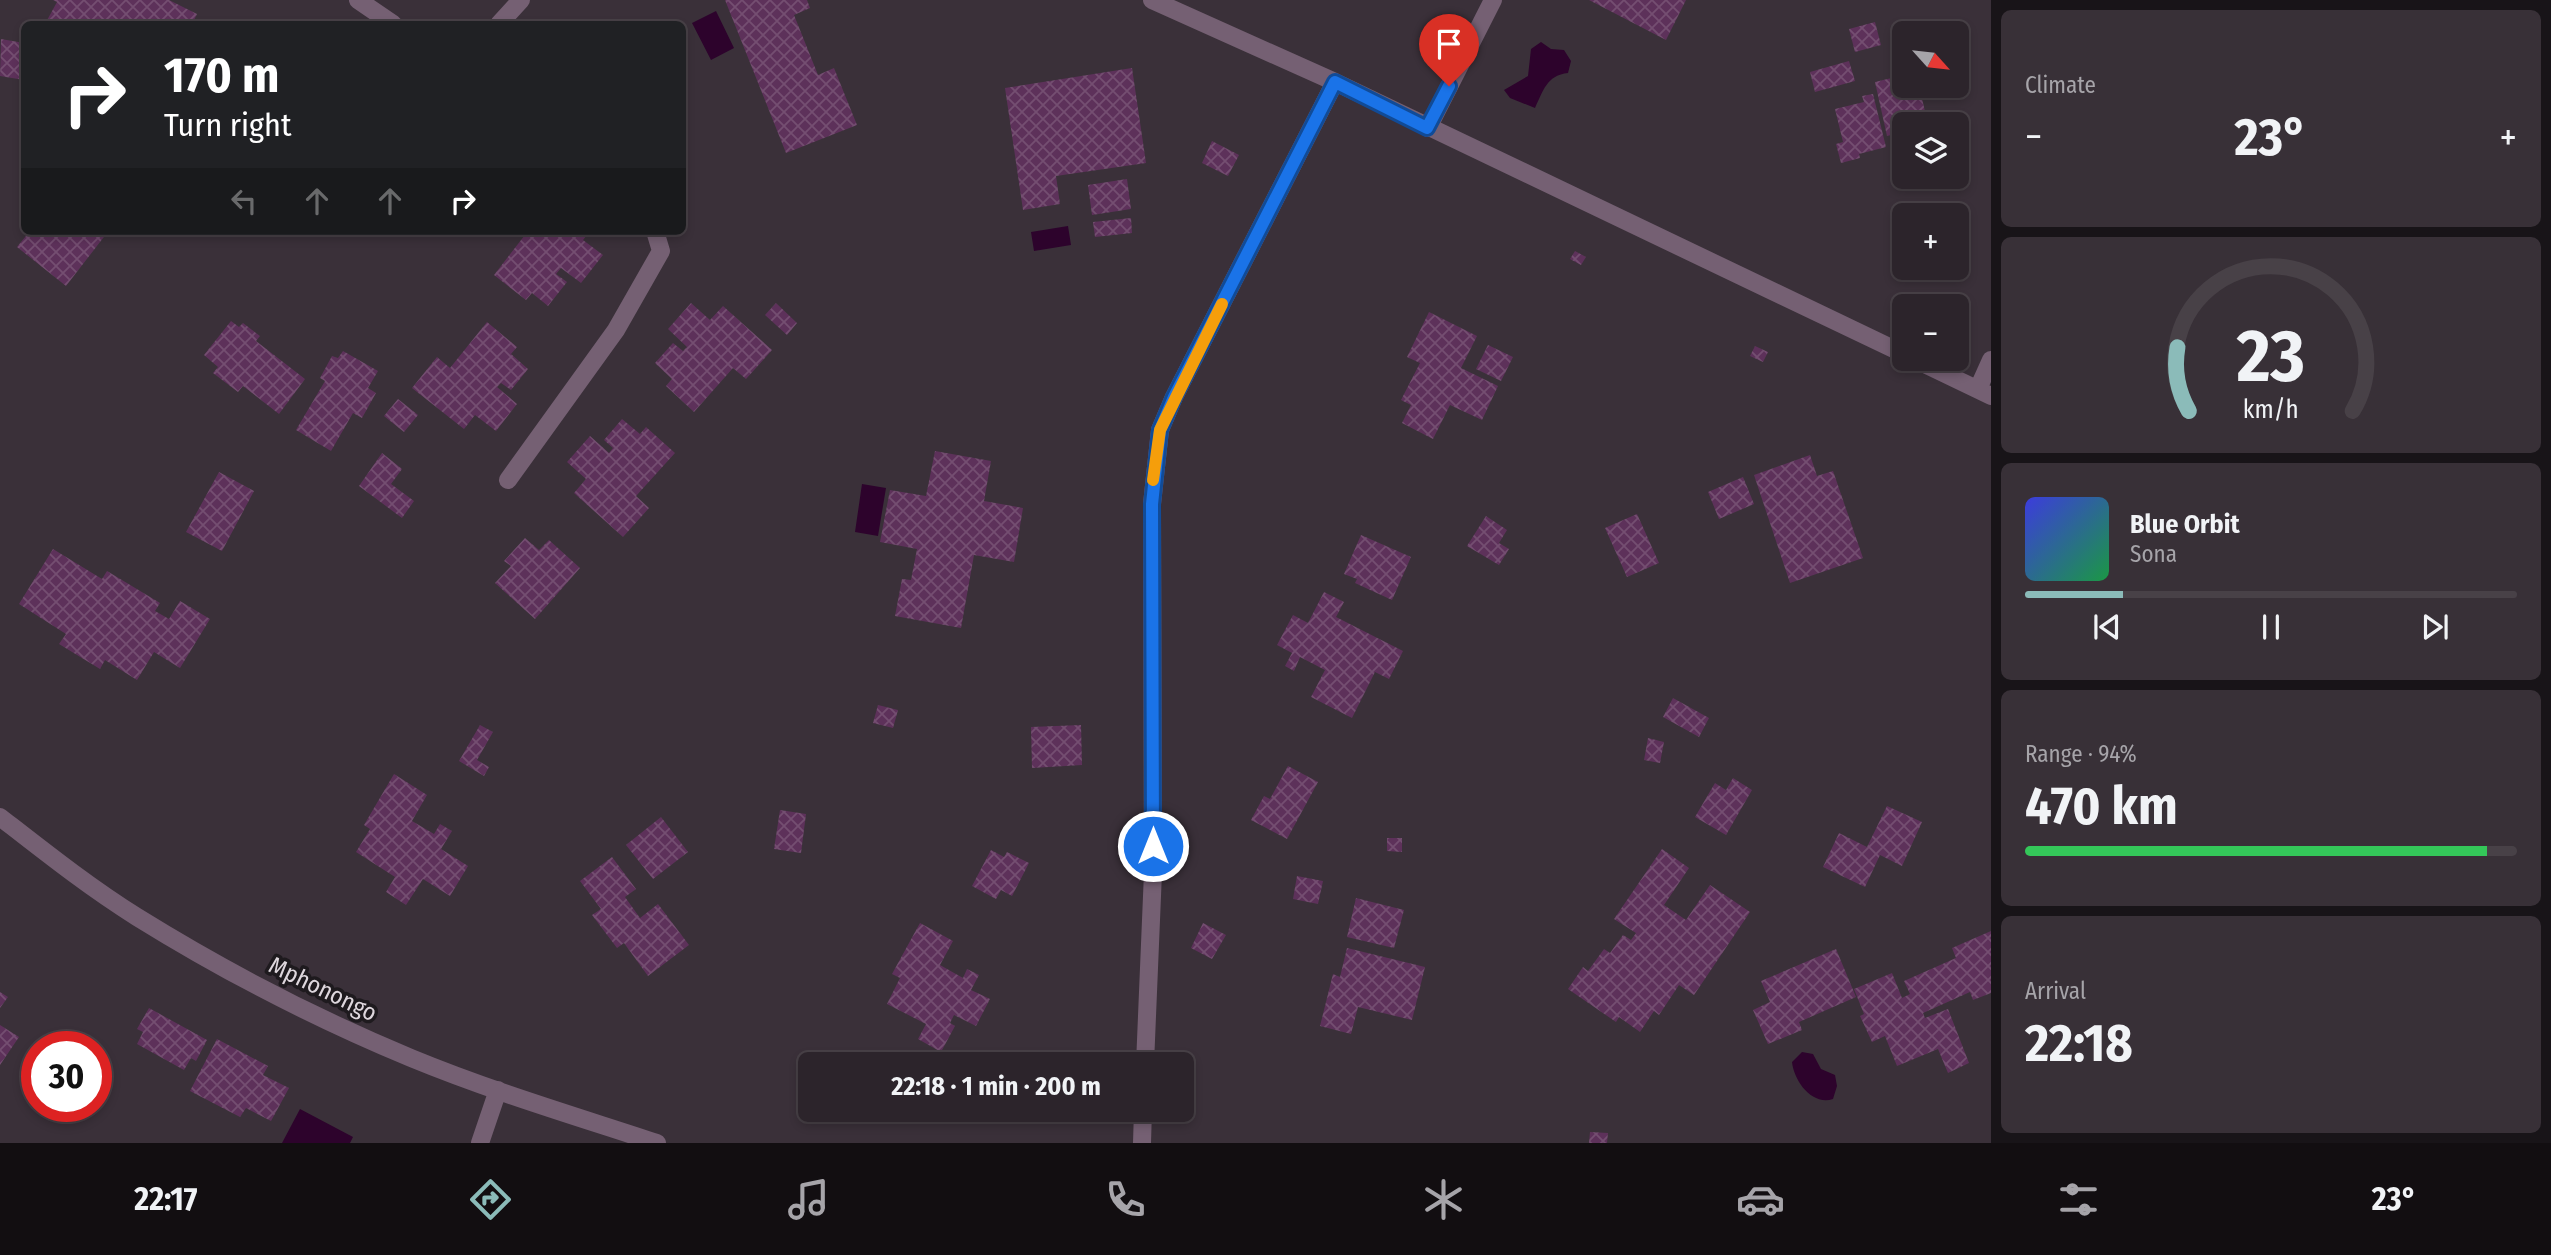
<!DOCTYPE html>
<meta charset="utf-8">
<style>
:root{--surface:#2c242b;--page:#383037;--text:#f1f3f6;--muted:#a6a4a9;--line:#484147;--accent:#8bbbb9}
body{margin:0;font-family:"Fira Sans Condensed",sans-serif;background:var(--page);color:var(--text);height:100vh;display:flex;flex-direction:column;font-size:26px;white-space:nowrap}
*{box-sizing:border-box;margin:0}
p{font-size:23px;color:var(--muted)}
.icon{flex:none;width:38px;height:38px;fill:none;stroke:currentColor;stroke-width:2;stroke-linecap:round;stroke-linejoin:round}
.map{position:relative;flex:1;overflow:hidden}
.details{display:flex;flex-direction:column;gap:10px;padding:10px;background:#181418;width:560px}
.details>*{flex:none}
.hud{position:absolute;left:21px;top:21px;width:665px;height:214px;border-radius:10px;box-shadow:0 4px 10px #0003,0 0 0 2px var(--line);background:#202124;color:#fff;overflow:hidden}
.needle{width:46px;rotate:117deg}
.fabs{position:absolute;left:1892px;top:21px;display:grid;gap:14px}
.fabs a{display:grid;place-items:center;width:77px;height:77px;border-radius:10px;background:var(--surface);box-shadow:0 4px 10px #0003,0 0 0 2px var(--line);font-size:35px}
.speed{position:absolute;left:21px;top:1031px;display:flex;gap:14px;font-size:35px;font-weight:700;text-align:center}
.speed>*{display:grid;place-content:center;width:91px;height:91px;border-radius:50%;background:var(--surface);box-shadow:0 4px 10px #0003,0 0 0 2px var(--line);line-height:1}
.speed .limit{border:10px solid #d22;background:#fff;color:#111}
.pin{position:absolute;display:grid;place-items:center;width:60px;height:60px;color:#fff;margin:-72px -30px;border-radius:50% 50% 50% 0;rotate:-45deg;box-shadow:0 0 7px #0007}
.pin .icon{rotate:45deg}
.me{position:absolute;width:77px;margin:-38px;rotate:0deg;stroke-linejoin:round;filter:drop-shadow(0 0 5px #0008)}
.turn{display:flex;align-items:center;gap:24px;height:147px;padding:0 28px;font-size:32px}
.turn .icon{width:91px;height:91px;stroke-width:2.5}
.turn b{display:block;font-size:49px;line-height:60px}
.lanes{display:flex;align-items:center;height:66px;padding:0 28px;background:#0003;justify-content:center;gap:35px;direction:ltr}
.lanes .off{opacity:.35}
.big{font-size:52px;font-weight:700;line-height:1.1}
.details .widget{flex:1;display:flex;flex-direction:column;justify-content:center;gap:10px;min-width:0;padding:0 24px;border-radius:10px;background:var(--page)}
.details .dial{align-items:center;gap:0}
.dial svg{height:182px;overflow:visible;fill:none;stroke:var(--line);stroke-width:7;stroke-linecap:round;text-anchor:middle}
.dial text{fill:var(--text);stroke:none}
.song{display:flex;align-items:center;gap:21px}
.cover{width:84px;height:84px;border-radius:10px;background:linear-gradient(135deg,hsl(240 70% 55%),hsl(140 70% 35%))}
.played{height:7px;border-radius:4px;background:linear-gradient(90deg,var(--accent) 20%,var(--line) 20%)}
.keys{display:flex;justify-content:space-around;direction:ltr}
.heat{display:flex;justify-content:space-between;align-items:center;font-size:38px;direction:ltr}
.charge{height:10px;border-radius:5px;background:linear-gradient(90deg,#34c759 94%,var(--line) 0)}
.trip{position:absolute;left:798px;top:1052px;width:396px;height:70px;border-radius:10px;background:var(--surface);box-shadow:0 4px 10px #0003,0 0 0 2px var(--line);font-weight:700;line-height:70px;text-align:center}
.dock{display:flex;height:112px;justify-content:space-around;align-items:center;background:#120e11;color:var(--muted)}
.dock .icon{width:49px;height:49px}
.dock .active{color:var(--accent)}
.dock b{font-size:32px;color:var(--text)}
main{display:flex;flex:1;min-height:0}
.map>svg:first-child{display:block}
.water{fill:#2d032c}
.building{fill:url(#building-cross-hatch)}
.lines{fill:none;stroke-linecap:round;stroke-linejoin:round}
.street{stroke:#756073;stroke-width:18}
.route-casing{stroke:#114b97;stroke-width:18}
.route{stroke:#1a73e8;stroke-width:12}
.slow{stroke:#f59e0b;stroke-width:12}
.labels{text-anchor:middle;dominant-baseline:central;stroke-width:7;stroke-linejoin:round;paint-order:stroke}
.street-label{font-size:24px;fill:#ded7dd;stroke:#1e1a1e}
</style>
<main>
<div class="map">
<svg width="1991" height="1143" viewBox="0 0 1991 1143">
<defs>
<pattern id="building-cross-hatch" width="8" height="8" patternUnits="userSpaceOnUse" patternTransform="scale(1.75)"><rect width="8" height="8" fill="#5d315a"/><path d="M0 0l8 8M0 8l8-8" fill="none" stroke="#744e71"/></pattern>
</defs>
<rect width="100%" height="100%" fill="#3a3039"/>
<path class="water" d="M716,11L734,48L711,60L692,23Z
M1541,42L1551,49L1564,50L1571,61L1568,73C1547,75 1543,91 1535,108L1510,98L1504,90L1528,76L1531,49Z
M1068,226L1071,245L1034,251L1031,232Z
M862,484L886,488L878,536L855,532Z
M1802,1052L1813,1054L1821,1069L1835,1075L1837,1086L1833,1099C1812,1106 1794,1081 1792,1062Z
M300,1109L353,1137L350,1143H282Z"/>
<path class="building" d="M53,0H169L197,14L192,24H45L57,2Z
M725,0H807L810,8L794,15L818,75L834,68L857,125L786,153Z
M1589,0H1686L1666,40Z
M1875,22L1881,45L1855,52L1849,29Z
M1,39L24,43V80L0,76Z
M1849,61L1855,81L1815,92L1810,72Z
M1132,68L1146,163L1056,176L1060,204L1023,210L1005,88Z
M1904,75V86H1919L1928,124H1904V132L1887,136L1875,82Z
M1873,94L1886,147L1859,154L1860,158L1841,163L1836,144L1843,142L1835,109L1864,102L1862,96Z
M1212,141L1239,155L1228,176L1202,163Z
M1127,179L1131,209L1092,215L1088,185Z
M1131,218L1132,233L1095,237L1093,222Z
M30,231H53L59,236L63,231H105L107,233L66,286L17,247Z
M528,231H590L583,240L603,255L581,283L561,268L556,274L567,282L548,306L532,293L526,300L494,275Z
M1575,251L1586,257L1581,265L1570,259Z
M691,303L710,320L723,306L772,350L746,379L733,368L694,412L666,386L672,379L655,363L673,343L683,351L687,347L668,329Z
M776,303L797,323L787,335L765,315Z
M1429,312L1477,336L1461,368L1498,386L1482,420L1450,405L1433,439L1402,423L1411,405L1401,400L1420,363L1407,357Z
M231,321L239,327L243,323L260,336L256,341L305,379L279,414L243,386L238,392L213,373L218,367L204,355Z
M487,322L517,347L511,354L528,369L511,390L501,383L497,387L517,404L496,431L475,415L464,429L412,388L437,357L450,368Z
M1488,345L1513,357L1501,381L1476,369Z
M1755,346L1768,352L1763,362L1750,356Z
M343,351L378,371L368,388L376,393L362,418L353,413L331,451L296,430L325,381L320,378L332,356L338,358Z
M398,399L418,415L404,432L384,416Z
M622,419L640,434L646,427L675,453L636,496L649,508L623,537L574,493L586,479L567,462L590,436L609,453L613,448L604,440Z
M935,451L991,461L984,501L1023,508L1014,562L974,555L961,628L895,616L902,579L911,580L917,549L880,542L890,490L926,496Z
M382,453L402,469L391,484L414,501L402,518L359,486Z
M1810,455L1817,476L1833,471L1863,558L1790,583L1754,475Z
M219,472L254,491L222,551L186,532Z
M1743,477L1754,504L1719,519L1708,492Z
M1637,514L1659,563L1627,577L1605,528Z
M1486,516L1507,530L1499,543L1509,549L1499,565L1467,546Z
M1361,535L1411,557L1392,600L1355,583L1357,579L1344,574Z
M525,538L539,550L549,540L580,568L535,619L495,583L511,566L504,561Z
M53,549L102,579L107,571L160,603L155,611L169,619L180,601L210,619L180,668L154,652L137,680L105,660L100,669L59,644L66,634L19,604Z
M1324,592L1344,602L1336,617L1403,651L1389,679L1375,672L1352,718L1311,697L1325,670L1300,657L1294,671L1285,666L1292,653L1277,645L1293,615L1308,623Z
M1673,698L1709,718L1699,737L1663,717Z
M878,705L898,710L893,728L873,723Z
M480,725L493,732L477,760L489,767L484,776L459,761Z
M1081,725L1082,765L1032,768L1031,727Z
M1648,738L1664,742L1660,763L1644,760Z
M1288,766L1318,782L1287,839L1251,820L1264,796L1270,799Z
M394,774L427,795L412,821L434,834L440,824L452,831L441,849L468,866L450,896L423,879L406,905L386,892L395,877L356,852L370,829L364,825Z
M1733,778L1752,790L1726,835L1695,817L1715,783L1726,790Z
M1887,806L1922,822L1902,866L1880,855L1865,887L1823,867L1839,833L1867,847Z
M780,810L806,814L801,853L774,849Z
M661,817L688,852L653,879L626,845Z
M1387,838H1402V852L1387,851Z
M1662,849L1689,868L1664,905L1686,920L1710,885L1750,912L1694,995L1679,985L1659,1015L1654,1011L1640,1032L1619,1017L1616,1022L1568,989L1583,967L1588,971L1604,949L1610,953L1623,935L1631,940L1636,933L1614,919Z
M991,850L1004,857L1007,852L1029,863L1012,896L1001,890L996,899L972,886Z
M612,857L636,889L625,897L640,918L658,904L689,945L648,976L624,943L617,948L592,915L601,909L580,881Z
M1297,876L1323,881L1318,904L1293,899Z
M1356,898L1404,910L1394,948L1347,937Z
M920,923L953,941L940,965L963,978L967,969L979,975L971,990L990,999L976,1026L954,1015L950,1023L955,1026L941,1052L918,1039L926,1024L887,1004L900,978L892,974Z
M1203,923L1226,935L1212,959L1191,948Z
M1991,931V993L1973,1000L1970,992L1923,1013L1925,1018L1948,1009L1969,1063L1948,1073L1938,1049L1897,1066L1885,1036L1872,1042L1860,1016L1864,1014L1854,989L1892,973L1902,998L1910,994L1904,981L1956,958L1952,948Z
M1347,948L1425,967L1412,1020L1358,1007L1351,1034L1320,1026L1333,974L1340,977Z
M1836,949L1856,997L1799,1022L1802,1030L1768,1044L1753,1010L1770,1002L1761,981Z
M0,992L8,997L0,1008Z
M149,1008L207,1040L196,1061L191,1058L184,1070L137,1044L143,1032L137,1029Z
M0,1025L19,1037L0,1065Z
M217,1039L268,1066L263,1075L289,1088L271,1121L246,1108L240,1117L190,1091Z
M1590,1132L1608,1133L1607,1143H1589Z"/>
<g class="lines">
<path class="street" d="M358,0L393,24
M1152,0L1335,82L1904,354
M499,24L521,0
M1428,128L1493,0
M1914,359L1991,396
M1978,389L1991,360
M508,480L616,330L661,251L655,231
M0,817C45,852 89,887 137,917C224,971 317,1019 411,1058C491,1091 575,1116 657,1143
M1145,1064L1153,872L1152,504L1160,430L1174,397L1335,82
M480,1143L498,1090
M1142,1143L1143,1110"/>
</g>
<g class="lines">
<g class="route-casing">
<path id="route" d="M1153,846L1152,504L1160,430L1174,397L1335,82L1427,128L1449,86"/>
</g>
<use href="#route" class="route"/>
<path class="slow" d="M1153,480L1160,430L1222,304"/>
</g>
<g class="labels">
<g class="street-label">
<text transform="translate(323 989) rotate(26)">Mphonongo</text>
</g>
</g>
</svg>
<div class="fabs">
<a><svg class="needle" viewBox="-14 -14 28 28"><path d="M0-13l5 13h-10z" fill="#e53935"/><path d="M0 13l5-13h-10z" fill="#a6a4a9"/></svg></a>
<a><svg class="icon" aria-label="layers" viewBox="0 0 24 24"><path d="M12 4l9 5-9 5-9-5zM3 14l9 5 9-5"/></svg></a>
<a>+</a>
<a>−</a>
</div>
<div class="speed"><div class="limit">30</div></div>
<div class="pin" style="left:1449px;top:86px;background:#d93025"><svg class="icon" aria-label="arrive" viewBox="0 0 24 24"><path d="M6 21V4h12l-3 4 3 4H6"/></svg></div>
<svg class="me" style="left:1153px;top:846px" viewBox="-20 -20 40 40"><circle r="17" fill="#1a73e8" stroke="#fff" stroke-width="3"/><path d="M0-11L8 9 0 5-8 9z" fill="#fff"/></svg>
<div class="trip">22:18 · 1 min · 200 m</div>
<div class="hud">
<div class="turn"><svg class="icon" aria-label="right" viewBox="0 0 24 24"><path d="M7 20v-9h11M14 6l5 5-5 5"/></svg><div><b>170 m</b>Turn right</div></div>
<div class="lanes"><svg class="icon off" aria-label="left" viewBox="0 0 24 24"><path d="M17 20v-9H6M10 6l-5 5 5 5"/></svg><svg class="icon off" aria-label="ahead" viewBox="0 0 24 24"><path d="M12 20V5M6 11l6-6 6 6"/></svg><svg class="icon off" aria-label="ahead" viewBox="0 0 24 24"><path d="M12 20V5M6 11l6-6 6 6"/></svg><svg class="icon" aria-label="right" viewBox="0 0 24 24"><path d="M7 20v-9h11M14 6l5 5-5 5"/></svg></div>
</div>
</div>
<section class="details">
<div class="widget"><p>Climate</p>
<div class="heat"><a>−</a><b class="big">23°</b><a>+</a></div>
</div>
<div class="widget dial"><svg viewBox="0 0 100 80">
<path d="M14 69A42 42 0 1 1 86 69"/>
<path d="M14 69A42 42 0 0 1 9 41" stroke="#8bbbb9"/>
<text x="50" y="56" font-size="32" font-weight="700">23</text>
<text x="50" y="72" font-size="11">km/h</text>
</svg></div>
<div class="widget">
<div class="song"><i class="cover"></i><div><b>Blue Orbit</b><p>Sona</p></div></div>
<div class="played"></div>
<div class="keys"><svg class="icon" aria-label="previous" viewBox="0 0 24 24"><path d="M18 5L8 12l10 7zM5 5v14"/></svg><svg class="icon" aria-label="pause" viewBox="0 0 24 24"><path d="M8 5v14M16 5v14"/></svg><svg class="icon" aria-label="next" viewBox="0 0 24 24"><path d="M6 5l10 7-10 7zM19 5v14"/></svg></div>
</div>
<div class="widget"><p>Range · 94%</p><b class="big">470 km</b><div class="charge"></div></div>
<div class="widget"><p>Arrival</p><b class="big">22:18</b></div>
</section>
</main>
<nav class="dock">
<b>22:17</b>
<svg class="icon active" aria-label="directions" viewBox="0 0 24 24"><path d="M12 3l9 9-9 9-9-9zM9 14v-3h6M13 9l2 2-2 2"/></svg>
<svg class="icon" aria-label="music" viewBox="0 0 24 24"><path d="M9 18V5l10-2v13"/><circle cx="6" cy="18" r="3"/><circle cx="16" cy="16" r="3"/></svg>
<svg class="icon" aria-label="phone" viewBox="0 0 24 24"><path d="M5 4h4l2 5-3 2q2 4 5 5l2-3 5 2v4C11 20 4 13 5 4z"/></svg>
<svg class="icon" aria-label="climate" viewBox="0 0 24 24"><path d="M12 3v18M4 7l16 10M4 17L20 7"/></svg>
<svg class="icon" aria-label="car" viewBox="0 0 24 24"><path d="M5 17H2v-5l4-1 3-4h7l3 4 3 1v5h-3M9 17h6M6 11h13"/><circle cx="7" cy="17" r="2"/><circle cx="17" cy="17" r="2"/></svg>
<svg class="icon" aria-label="filters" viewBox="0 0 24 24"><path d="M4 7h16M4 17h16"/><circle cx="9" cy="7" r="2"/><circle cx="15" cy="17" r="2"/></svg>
<b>23°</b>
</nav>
